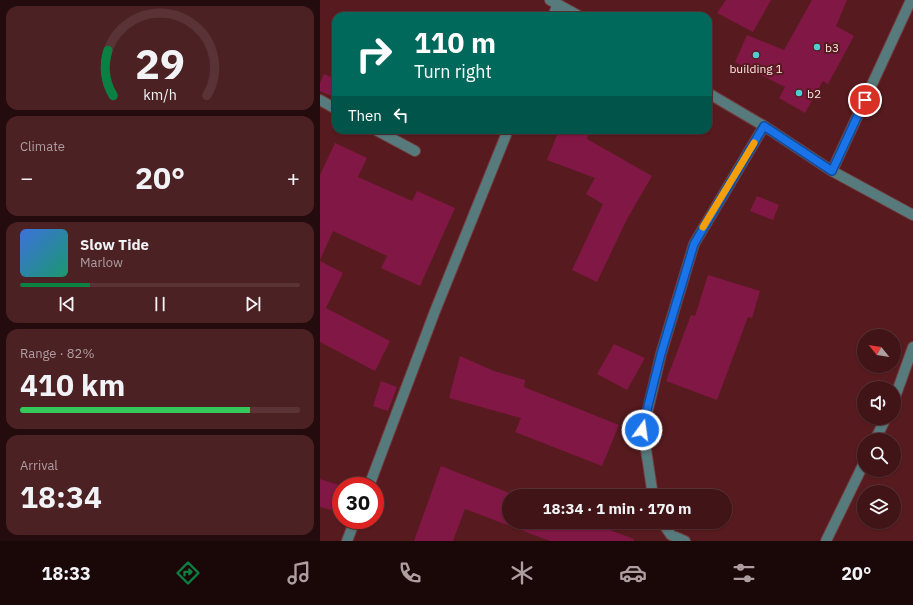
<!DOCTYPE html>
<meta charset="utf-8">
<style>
:root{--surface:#411417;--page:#4c2124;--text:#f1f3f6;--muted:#ae9ea1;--line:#5a3336;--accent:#0b8043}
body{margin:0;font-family:"IBM Plex Sans",sans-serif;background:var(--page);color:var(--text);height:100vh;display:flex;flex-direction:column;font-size:15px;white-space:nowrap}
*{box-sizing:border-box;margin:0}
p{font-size:13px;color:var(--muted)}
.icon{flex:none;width:22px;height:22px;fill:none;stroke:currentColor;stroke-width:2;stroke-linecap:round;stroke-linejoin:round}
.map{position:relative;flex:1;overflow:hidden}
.sheet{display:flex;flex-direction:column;gap:6px;padding:6px;background:#240b0d;width:320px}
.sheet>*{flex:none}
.hud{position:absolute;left:12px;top:12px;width:380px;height:122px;border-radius:12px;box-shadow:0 1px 3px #0004,0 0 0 1px var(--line);background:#00695c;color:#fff;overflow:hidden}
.needle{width:26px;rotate:300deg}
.controls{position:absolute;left:537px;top:329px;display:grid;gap:8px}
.controls a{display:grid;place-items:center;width:44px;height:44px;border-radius:50%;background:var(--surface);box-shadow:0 1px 3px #0004,0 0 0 1px var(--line);font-size:20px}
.speed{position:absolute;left:12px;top:477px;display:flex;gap:8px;font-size:20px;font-weight:700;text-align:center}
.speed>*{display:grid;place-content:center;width:52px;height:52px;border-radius:50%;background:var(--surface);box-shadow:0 1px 3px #0004,0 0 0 1px var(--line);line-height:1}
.speed .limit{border:6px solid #d22;background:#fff;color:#111}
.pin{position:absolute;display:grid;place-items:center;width:34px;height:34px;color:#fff;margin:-17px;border:2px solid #fff;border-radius:50%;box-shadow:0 1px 4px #0007}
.me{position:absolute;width:44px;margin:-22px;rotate:14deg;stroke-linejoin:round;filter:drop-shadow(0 0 3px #0008)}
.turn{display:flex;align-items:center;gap:14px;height:84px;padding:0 16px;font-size:18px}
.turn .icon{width:52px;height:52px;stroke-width:2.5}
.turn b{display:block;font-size:28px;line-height:34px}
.then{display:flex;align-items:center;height:38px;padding:0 16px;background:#0003;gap:8px;font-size:15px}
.big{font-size:30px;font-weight:700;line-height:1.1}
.sheet .card{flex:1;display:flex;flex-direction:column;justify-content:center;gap:6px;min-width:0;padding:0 14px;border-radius:12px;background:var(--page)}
.sheet .dial{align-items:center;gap:0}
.dial svg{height:104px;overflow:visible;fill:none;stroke:var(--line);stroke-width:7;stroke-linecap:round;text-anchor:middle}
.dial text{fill:var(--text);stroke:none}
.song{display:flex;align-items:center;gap:12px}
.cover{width:48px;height:48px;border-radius:6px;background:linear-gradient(135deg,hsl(220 70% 55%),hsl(160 70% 35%))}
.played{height:4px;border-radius:2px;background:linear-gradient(90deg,var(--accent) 25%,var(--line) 25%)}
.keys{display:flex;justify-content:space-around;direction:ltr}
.heat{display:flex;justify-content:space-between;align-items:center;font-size:22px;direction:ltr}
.charge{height:6px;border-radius:3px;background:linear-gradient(90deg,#34c759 82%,var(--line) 0)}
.trip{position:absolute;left:182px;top:489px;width:230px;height:40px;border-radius:20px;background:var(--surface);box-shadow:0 1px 3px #0004,0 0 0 1px var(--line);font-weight:700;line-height:40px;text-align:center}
.dock{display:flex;height:64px;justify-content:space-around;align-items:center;background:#1a0809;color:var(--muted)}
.dock .icon{width:28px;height:28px}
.dock .current{color:var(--accent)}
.dock b{font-size:18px;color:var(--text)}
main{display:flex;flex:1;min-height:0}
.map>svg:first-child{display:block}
.building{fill:#801745}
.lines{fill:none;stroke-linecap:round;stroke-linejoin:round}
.minor-casing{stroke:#713b3e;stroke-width:12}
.minor{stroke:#577a7c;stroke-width:10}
.route-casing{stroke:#114b97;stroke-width:10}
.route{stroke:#1a73e8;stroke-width:7}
.slow{stroke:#f59e0b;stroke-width:7}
.poi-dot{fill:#51ccd2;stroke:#571b1f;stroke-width:1.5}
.labels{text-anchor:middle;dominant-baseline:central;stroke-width:4;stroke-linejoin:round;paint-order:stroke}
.poi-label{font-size:12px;fill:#fce4e3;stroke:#571b1f;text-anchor:start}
</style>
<main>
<section class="sheet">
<div class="card dial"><svg viewBox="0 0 100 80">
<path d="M14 69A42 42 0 1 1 86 69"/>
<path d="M14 69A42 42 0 0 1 10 34" stroke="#0b8043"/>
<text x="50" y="56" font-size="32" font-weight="700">29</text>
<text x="50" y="72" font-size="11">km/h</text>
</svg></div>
<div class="card"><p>Climate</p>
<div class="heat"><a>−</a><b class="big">20°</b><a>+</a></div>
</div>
<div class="card">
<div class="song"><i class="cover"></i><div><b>Slow Tide</b><p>Marlow</p></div></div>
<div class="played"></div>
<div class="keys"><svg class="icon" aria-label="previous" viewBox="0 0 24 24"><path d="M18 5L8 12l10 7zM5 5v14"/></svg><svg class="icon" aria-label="pause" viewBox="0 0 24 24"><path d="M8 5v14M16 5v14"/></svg><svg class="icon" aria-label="next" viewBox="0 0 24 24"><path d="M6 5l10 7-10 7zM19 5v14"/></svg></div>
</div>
<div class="card"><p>Range · 82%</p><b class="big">410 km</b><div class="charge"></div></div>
<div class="card"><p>Arrival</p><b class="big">18:34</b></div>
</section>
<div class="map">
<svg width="593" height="541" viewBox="0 0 593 541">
<rect width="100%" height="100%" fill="#571b1f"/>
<path class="building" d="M406,0H451L433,32L397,13Z
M492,0H527L516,26L534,36L508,84L503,81L485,113L459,98L465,87L415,62L427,35L464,50Z
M4,74L16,79V98L0,91V83Z
M239,130H270L267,139L332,176L307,219L277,282L252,270L283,204L266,194L275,178L227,160Z
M15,143L47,158L38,177L92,201L97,191L135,208L100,286L61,268L67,256L13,231L0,260V175Z
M437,196L459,205L453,220L430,211Z
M0,261L23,273L6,308L70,341L55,371L0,342Z
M388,275L440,291L432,318L428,317L397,400L346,381L371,315L375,316Z
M294,344L325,358L307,390L277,374Z
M140,356L174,371L205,380L204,387L299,425L282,466L195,432L201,418L129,398Z
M61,381L77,387L68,411L53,406Z
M121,466L197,496H189V522H268L314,539V541H230L145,509L133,541H94Z
M0,479L22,486L15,511L0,507Z"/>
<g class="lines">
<g class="minor-casing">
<path id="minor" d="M230,0L259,16
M233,16L238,4
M388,93L444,126L512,171L593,215
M0,100L16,109
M56,130L95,151
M512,171L591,0
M574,400L593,347
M555,440L566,418
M49,486L115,311L188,130
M333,496L323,430L341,354L374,244L444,126
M342,522L351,535L365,541
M27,541L35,520
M506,541L544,463"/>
</g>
<use href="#minor" class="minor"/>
</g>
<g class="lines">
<g class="route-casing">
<path id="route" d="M322,430L341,354L374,244L444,126L512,171L545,100"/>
</g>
<use href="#route" class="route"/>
<path class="slow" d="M383,227L434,143"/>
</g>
<g class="poi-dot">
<circle cx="497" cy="47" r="4"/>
<circle cx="436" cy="55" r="4"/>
<circle cx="479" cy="93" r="4"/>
</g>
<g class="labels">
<g class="poi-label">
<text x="505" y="47">b3</text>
<text x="436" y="68" text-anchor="middle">building 1</text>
<text x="487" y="93">b2</text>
</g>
</g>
</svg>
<div class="controls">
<a><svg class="needle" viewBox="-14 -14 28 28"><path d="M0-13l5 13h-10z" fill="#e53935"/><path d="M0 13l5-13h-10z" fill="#ae9ea1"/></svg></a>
<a><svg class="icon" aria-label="sound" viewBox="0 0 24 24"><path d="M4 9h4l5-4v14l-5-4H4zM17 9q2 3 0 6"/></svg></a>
<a><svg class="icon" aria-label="search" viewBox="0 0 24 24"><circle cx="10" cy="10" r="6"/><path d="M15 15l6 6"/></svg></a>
<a><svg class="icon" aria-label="layers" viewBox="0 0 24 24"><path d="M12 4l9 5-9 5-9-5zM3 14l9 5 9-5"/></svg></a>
</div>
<div class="speed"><div class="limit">30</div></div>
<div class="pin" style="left:545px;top:100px;background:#d93025"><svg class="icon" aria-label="arrive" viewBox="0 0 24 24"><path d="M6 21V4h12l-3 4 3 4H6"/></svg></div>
<svg class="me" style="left:322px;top:430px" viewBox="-20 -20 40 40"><circle r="17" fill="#1a73e8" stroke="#fff" stroke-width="3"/><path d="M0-11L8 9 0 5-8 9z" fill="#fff"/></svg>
<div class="trip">18:34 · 1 min · 170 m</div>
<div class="hud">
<div class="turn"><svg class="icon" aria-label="right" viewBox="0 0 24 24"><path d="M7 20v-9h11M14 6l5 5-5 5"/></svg><div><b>110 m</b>Turn right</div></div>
<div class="then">Then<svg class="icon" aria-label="left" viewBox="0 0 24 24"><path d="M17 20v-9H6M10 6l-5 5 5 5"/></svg></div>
</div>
</div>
</main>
<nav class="dock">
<b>18:33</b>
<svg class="icon current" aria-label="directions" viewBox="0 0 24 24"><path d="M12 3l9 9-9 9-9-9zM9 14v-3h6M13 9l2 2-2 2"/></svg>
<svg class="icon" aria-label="music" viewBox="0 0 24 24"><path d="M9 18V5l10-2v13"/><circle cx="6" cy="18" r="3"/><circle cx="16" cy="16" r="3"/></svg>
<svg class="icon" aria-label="phone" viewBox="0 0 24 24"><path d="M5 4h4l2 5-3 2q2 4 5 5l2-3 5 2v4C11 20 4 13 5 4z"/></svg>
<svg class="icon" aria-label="climate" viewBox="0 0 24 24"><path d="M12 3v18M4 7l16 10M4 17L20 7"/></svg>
<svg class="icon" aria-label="car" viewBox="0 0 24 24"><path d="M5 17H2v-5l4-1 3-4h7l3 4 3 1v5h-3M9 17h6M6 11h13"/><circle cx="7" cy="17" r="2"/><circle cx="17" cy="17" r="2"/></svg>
<svg class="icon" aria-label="filters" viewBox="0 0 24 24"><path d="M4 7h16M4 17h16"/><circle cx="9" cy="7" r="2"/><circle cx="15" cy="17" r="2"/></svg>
<b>20°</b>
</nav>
